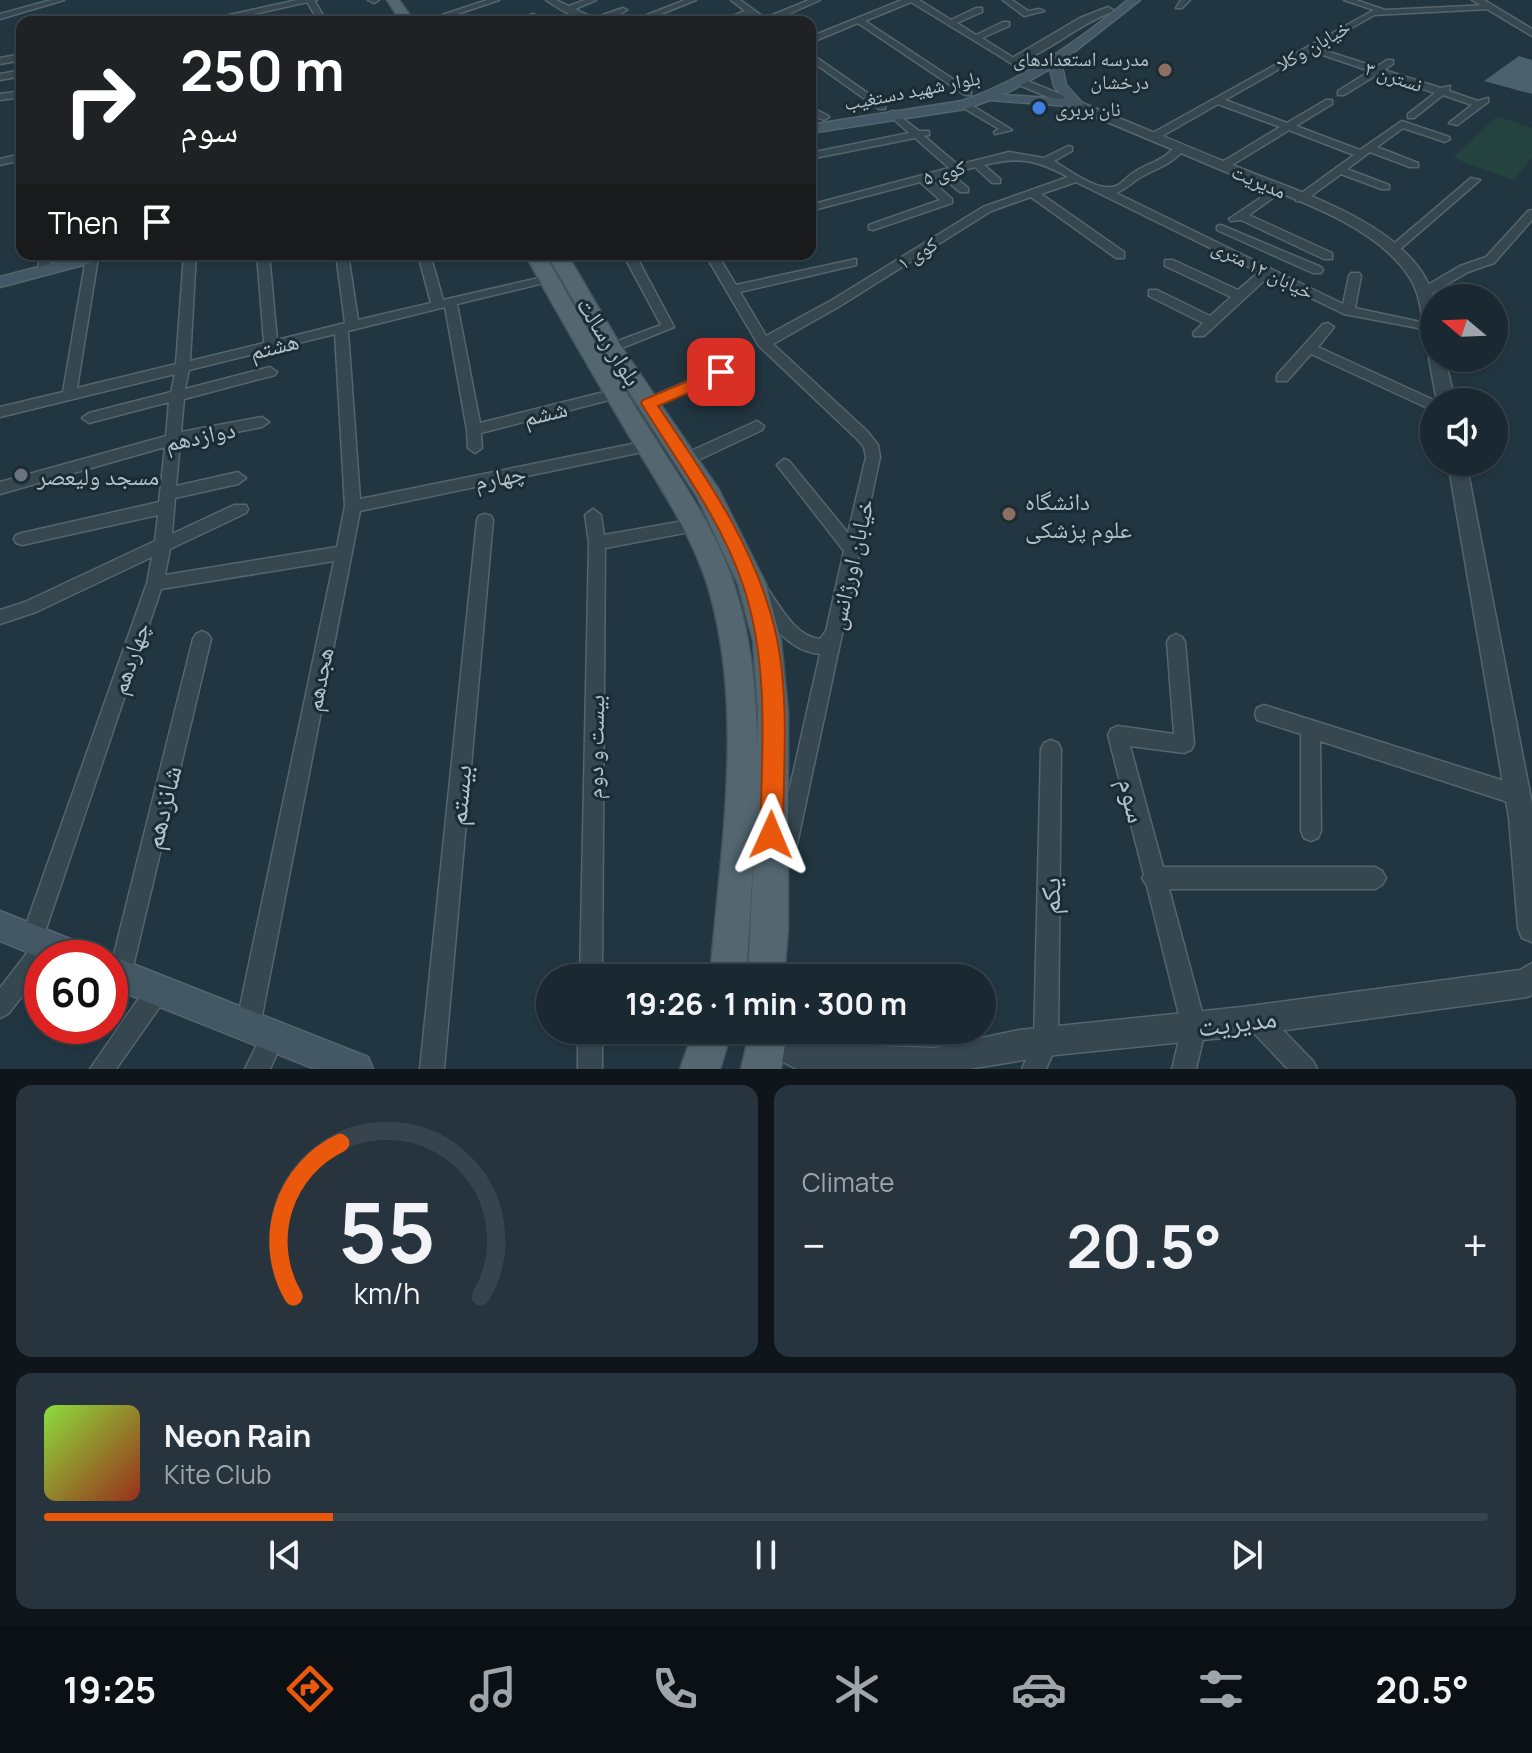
<!DOCTYPE html>
<meta charset="utf-8">
<style>
:root{--surface:#1a2831;--page:#27343d;--text:#f1f3f6;--muted:#9fa6ab;--line:#38444d;--accent:#ea580c}
body{margin:0;font-family:Manrope,"Noto Naskh Arabic",sans-serif;background:var(--page);color:var(--text);height:100vh;display:flex;flex-direction:column;font-size:30px;white-space:nowrap}
*{box-sizing:border-box;margin:0}
p{font-size:26px;color:var(--muted)}
.icon{flex:none;width:44px;height:44px;fill:none;stroke:currentColor;stroke-width:2;stroke-linecap:round;stroke-linejoin:round}
.map{position:relative;height:1069px;overflow:hidden}
.side{display:flex;flex-direction:column;gap:16px;padding:16px;background:#0e161b;flex:1}
.side>*{flex:none}
.banner{position:absolute;left:16px;top:16px;width:800px;height:244px;border-radius:16px;box-shadow:0 2px 6px #0004,0 0 0 2px var(--line);background:#202124;color:#fff;overflow:hidden}
.needle{width:52px;rotate:289deg}
.fabs{position:absolute;left:1420px;top:284px;display:grid;gap:16px}
.fabs a{display:grid;place-items:center;width:88px;height:88px;border-radius:50%;background:var(--surface);box-shadow:0 2px 6px #0004,0 0 0 2px var(--line);font-size:40px}
.speed{position:absolute;left:24px;top:940px;display:flex;gap:16px;font-size:40px;font-weight:700;text-align:center}
.speed>*{display:grid;place-content:center;width:104px;height:104px;border-radius:50%;background:var(--surface);box-shadow:0 2px 6px #0004,0 0 0 2px var(--line);line-height:1}
.speed .limit{border:12px solid #d22;background:#fff;color:#111}
.pin{position:absolute;display:grid;place-items:center;width:68px;height:68px;color:#fff;margin:-34px;border-radius:16px;box-shadow:0 4px 12px #0006}
.me{position:absolute;width:88px;margin:-44px;rotate:1deg;stroke-linejoin:round;filter:drop-shadow(0 0 6px #0008)}
.turn{display:flex;align-items:center;gap:28px;height:168px;padding:0 32px;font-size:36px}
.turn .icon{width:104px;height:104px;stroke-width:2.5}
.turn b{display:block;font-size:56px;line-height:68px}
.then{display:flex;align-items:center;height:76px;padding:0 32px;background:#0003;gap:16px;font-size:30px}
.big{font-size:60px;font-weight:700;line-height:1.1}
.side .widget{flex:1;display:flex;flex-direction:column;justify-content:center;gap:12px;min-width:0;padding:0 28px;border-radius:16px;background:var(--page)}
.side .dial{align-items:center;gap:0}
.dial svg{height:208px;overflow:visible;fill:none;stroke:var(--line);stroke-width:7;stroke-linecap:round;text-anchor:middle}
.dial text{fill:var(--text);stroke:none}
.song{display:flex;align-items:center;gap:24px}
.cover{width:96px;height:96px;border-radius:12px;background:linear-gradient(135deg,hsl(90 70% 55%),hsl(10 70% 35%))}
.played{height:8px;border-radius:4px;background:linear-gradient(90deg,var(--accent) 20%,var(--line) 20%)}
.keys{display:flex;justify-content:space-around;direction:ltr}
.heat{display:flex;justify-content:space-between;align-items:center;font-size:44px;direction:ltr}
.side .tiles{flex:1;display:grid;gap:16px;grid-template-columns:1fr 1fr}
.widget:last-child{grid-column:span 2}
.trip{position:absolute;left:536px;top:964px;width:460px;height:80px;border-radius:40px;background:var(--surface);box-shadow:0 2px 6px #0004,0 0 0 2px var(--line);font-weight:700;line-height:80px;text-align:center}
.tab-bar{display:flex;height:128px;justify-content:space-around;align-items:center;background:#0a1014;color:var(--muted)}
.tab-bar .icon{width:56px;height:56px}
.tab-bar .selected{color:var(--accent)}
.tab-bar b{font-size:36px;color:var(--text)}
.map>svg:first-child{display:block}
.green{fill:#24423e}
.building{fill:#4b616c}
.lines{fill:none;stroke-linecap:round;stroke-linejoin:round}
.minor-casing{stroke:#54656e;stroke-width:3}
.tertiary-casing{stroke:#54656e;stroke-width:3}
.secondary-casing{stroke:#54656e;stroke-width:3}
.primary-casing{stroke:#43535c;stroke-width:3}
.minor{fill:#364750;fill-rule:evenodd}
.tertiary{fill:#364750;fill-rule:evenodd}
.secondary{fill:#445764;fill-rule:evenodd}
.primary{fill:#546771;fill-rule:evenodd}
.route{fill:#ea580c;stroke:#983908;stroke-width:2}
.education-dot{fill:#8d6e63;stroke:#1b2c35;stroke-width:3}
.shop-dot{fill:#3f7fe0;stroke:#1b2c35;stroke-width:3}
.worship-dot{fill:#6b7280;stroke:#1b2c35;stroke-width:3}
.labels{text-anchor:middle;dominant-baseline:central;stroke-width:6;stroke-linejoin:round;paint-order:stroke}
.far-street-label{font-size:20px;fill:#b3c2cb;stroke:#1b2c35}
.far-poi-label{font-size:20px;fill:#b3c2cb;stroke:#1b2c35;text-anchor:end}
.street-label{font-size:24px;fill:#b3c2cb;stroke:#1b2c35}
.poi-label{font-size:24px;fill:#b3c2cb;stroke:#1b2c35;text-anchor:start}
.near-street-label{font-size:28px;fill:#b3c2cb;stroke:#1b2c35}
</style>
<div class="map">
<svg width="1532" height="1069" viewBox="0 0 1532 1069">
<rect width="100%" height="100%" fill="#223641"/>
<path class="green" d="M1497,116L1532,128V158L1513,180L1453,158Z"/>
<path class="building" d="M1519,56L1532,60V94L1484,81Z"/>
<g class="lines">
<g class="minor-casing">
<path id="minor" d="M51,0H64L0,19V14Z
M306,0H314L327,22H319Z
M487,0H499L434,22H421Z
M546,0H556L569,6L585,0H596L575,9L594,18L623,8L627,10C596,29 575,20 546,0Z
M685,0H696L641,22H629Z
M731,0H740L765,18L809,0H820L771,22H760L750,15L731,22H719L745,11Z
M902,0H919L951,20L976,8H982V12L957,23L976,35L1003,22H1009V26L982,38L1028,67L1021,69L911,2L865,21L971,91V95H965L858,23L810,43V37Z
M1003,0H1012L1028,11L1040,9L1044,11L1024,16Z
M1181,0H1190L1182,8H1176Z
M1344,0H1356L1385,10L1489,5L1493,7L1489,9L1374,15L1317,48L1376,67L1387,60H1393V64L1384,70L1441,88L1450,86L1449,91L1478,101L1488,98V102L1457,125L1449,123L1472,105L1443,95L1414,118H1408V114L1435,93L1378,74L1344,95H1338V91L1370,71L1311,51L1225,100L1287,123L1326,100H1332V104L1296,126L1360,150L1402,121L1449,137L1450,139L1445,142L1403,128L1377,147L1418,163V167H1410L1370,152L1347,169L1389,185V189H1381L1341,174L1304,201H1296V197L1354,155L1289,130L1227,168H1219V164L1280,127L1218,104L1157,139H1149V135L1374,10Z
M249,11H252L258,22H250L245,13Z
M533,14L550,22L533,19L511,22Z
M348,18L387,19L391,21L345,22Z
M810,53L885,105V109H879L810,60Z
M22,70V76L0,80V74Z
M22,91V97L0,100V94Z
M962,103H968L1012,130L995,134L994,132L999,129L962,107Z
M810,107L827,115L829,117L824,120L810,114Z
M893,111L919,131H929V135L924,136L958,165L1009,152L1044,158L1068,146L1072,147V151L1054,161C1069,170 1101,195 1118,185C1124,182 1127,176 1133,173C1151,161 1160,163 1176,146H1184L1185,148C1171,165 1161,166 1143,176C1133,181 1127,189 1116,193L1343,304L1349,276L1351,273H1359L1361,276L1355,308L1434,325V331L1344,314L1268,277L1204,336H1194L1193,333L1203,323L1149,296V290H1157L1210,316L1231,297L1165,266V260H1173L1238,290L1259,272L1076,182L1041,194L1124,252V258H1116L1031,197L991,211L840,306L773,344L867,431L878,445L880,457L794,858L791,865L784,868L777,865L774,858L820,654C786,651 765,617 750,589L752,584L758,582L764,584C779,603 793,636 820,639L826,631L844,551L777,465L784,459L789,461L848,533L866,457L864,447L857,439L759,346L705,254H717L736,285L856,259V265L740,292L766,336L832,300L983,207L1068,177C1037,160 1019,156 984,165L1000,179V183H992L975,167L951,174L968,188V192H960L941,176L930,179L952,199V203L873,230L869,229V225L940,200L920,182L810,211V205L949,168L915,138L810,159V153L909,133L890,116V112Z
M22,154V160L0,165V159Z
M1471,178L1480,180L1398,251H1390V247Z
M1275,188L1284,190L1249,215L1332,253V259H1324L1241,220L1231,221L1229,219Z
M1532,210V220L1494,263L1468,272L1429,295H1421V289L1460,266L1486,257L1528,211Z
M1221,225L1321,267L1323,270L1321,273H1313L1217,230V226Z
M40,254H52L48,273H40L38,270Z
M92,254L98,258L77,388L176,364L184,254H196L190,361L264,343L257,254H269L277,340L345,323L336,254H348L358,320L431,303L418,254H430L443,300L552,275V281L457,304L480,423L616,389L623,394L621,397L481,433L482,448L475,453L468,448L467,430L445,307L348,331L360,499L647,441L654,446L647,451L360,511L260,1026L256,1034L248,1038L240,1034L236,1026L334,561L161,589L44,935L48,934L56,937L59,945L52,958H42V971L8,1014L0,1018V988L30,949L24,947L21,939L147,583L152,557L36,612L0,624V610L25,602L155,541L158,515L22,545L16,543L14,539L16,535L22,533L159,502L165,447L0,494V482L166,436L169,402L89,423L82,418L89,413L171,392L175,374L0,417V407L63,392L86,258ZM335,334L345,506L337,547L165,575L170,549L246,513L248,509L246,505H234L172,534L175,498L238,484L246,478L238,472L176,486L180,443L262,427L269,422L262,417L181,432L184,399L275,375L277,372L270,367L185,389L189,370Z
M623,254H635L674,327L612,352L605,348L607,345L661,325Z
M1328,323L1334,327L1318,347L1438,402H1434V411L1311,354L1287,381H1277V375L1323,324Z
M721,367L728,372L726,375L654,406H644L642,403L644,400Z
M757,421L764,426L762,430L692,463L687,464L680,459L682,455Z
M593,509L601,515L604,535L695,519L701,521L703,525L701,529L695,531L605,548L602,978H580L589,543L585,515Z
M485,514L491,516L493,520L444,1069H420L477,520L479,516Z
M202,631L208,634L211,639L131,975L128,983L120,986L112,983L110,970L193,639L196,634Z
M1176,634L1182,637L1185,642L1194,744L1191,750L1184,753L1130,746L1163,867H1375L1382,871L1386,878L1382,885L1375,889H1169L1206,1027L1196,1069H1172L1182,1027L1147,886L1142,878L1144,875L1108,735L1111,729L1118,726L1174,734L1167,642L1170,637Z
M1264,705L1517,785L1524,788L1527,795L1524,802L1517,805L1320,741L1321,831L1318,838L1311,841L1304,838L1301,831V734L1257,720L1255,714L1257,708Z
M1051,740L1058,743L1061,749L1058,1042L1046,1069H1022L1034,1041L1041,749L1044,743Z
M158,979L166,982L169,990L166,998L116,1069H90L150,982Z
M1257,1008L1265,1012L1313,1061L1317,1069H1288L1249,1028L1245,1020L1249,1012Z
M273,1024L281,1028L285,1036L270,1069H245L265,1028Z
M578,1030H602V1069H578Z"/>
</g>
<g class="tertiary-casing">
<path id="tertiary" d="M297,0H317L218,22H198Z
M368,0H379L374,3Z
M1472,0H1484L1532,29V36Z
M1108,7L1113,10L1112,12C1076,25 1049,53 1013,64L1007,61L1080,18Z
M22,54V60L0,64V58Z
M1017,80H1025C1091,106 1157,134 1223,161C1285,188 1391,216 1426,279C1438,300 1434,326 1434,350L1426,345C1422,322 1422,294 1408,275C1371,220 1278,194 1219,169C1152,141 1085,112 1017,84Z
M1434,353V358H1445L1455,402H1437L1429,358Z
M1448,462H1466L1532,804V942L1522,938L1518,928L1509,818Z
M1532,963V995L1527,997L1242,1036L1055,1055L969,1069H797L757,1049L752,1039L756,1030H780L810,1044L934,1048L1019,1030L1242,1007L1520,970Z"/>
</g>
<g class="secondary-casing">
<path id="secondary" d="M1128,0H1140L1061,62L1066,85L1083,104L1081,107L990,100L965,109L810,133V125L962,101C1025,79 1077,42 1128,0ZM1050,69L1054,86L1065,99L1003,95Z
M88,254H115L113,257L0,287V277Z
M0,911L90,947L94,958H42L0,941Z
M110,955L368,1057L373,1069H315L110,987V958H104Z"/>
</g>
<g class="primary-casing">
<path id="primary" d="M387,0H399L415,22H401Z
M525,254H545C578,315 614,374 651,432C683,483 720,535 737,594C752,644 757,698 757,751L758,712L753,641L738,584L698,499L601,348L547,254H567L621,346L718,488L766,584L781,641L788,712V928L784,978H748L754,848L746,978H710C720,852 745,714 709,590C693,536 660,487 631,439C595,378 559,317 525,254Z
M694,1030H732L720,1069H680Z
M745,1030H783L786,1039L781,1069H741L748,1039Z"/>
</g>
<use href="#minor" class="minor"/>
<use href="#tertiary" class="tertiary"/>
<use href="#secondary" class="secondary"/>
<use href="#primary" class="primary"/>
</g>
<path class="route" d="M721,367L727,368V376L658,406C707,478 759,552 777,639C790,703 783,771 783,835L779,844L771,847L763,844L760,835C762,752 770,665 743,585C721,519 677,462 641,403L643,400Z"/>
<g class="education-dot">
<circle cx="1165" cy="70" r="8"/>
<circle cx="1009" cy="514" r="8"/>
</g>
<circle class="shop-dot" cx="1039" cy="108" r="8"/>
<circle class="worship-dot" cx="21" cy="475" r="8"/>
<g class="labels">
<g class="far-street-label">
<text transform="translate(1313 45) rotate(-30)">خیابان وکلا</text>
<text transform="translate(1394 76) rotate(18)">نسترن ۳</text>
<text transform="translate(912 90) rotate(-11)">بلوار شهید دستغیب</text>
<text transform="translate(944 172) rotate(-16)">کوی ۵</text>
<text transform="translate(1259 181) rotate(23)">مدیریت</text>
<text transform="translate(917 253) rotate(-32)">کوی ۱</text>
<text transform="translate(1263 269) rotate(26)">خیابان ۱۲ متری</text>
</g>
<g class="far-poi-label">
<text x="1149" y="58">مدرسه استعدادهای<tspan x="1149" dy="23">درخشان</tspan></text>
<text x="1055" y="108" text-anchor="start">نان بربری</text>
</g>
<g class="street-label">
<text transform="translate(610 341) rotate(58)">بلوار رسالت</text>
<text transform="translate(274 345) rotate(-14)">هشتم</text>
<text transform="translate(545 412) rotate(-14)">ششم</text>
<text transform="translate(200 435) rotate(-12)">دوازدهم</text>
<text transform="translate(500 476) rotate(-11)">چهارم</text>
<text transform="translate(850 564) rotate(-77)">خیابان اورژانس</text>
<text transform="translate(129 658) rotate(-71)">چهاردهم</text>
<text transform="translate(318 679) rotate(-79)">هجدهم</text>
<text transform="translate(594 747) rotate(-89)">بیست و دوم</text>
</g>
<g class="poi-label">
<text x="37" y="475">مسجد ولیعصر</text>
<text x="1025" y="500">دانشگاه<tspan x="1025" dy="28">علوم پزشکی</tspan></text>
</g>
<g class="near-street-label">
<text transform="translate(458 795) rotate(-85)">بیستم</text>
<text transform="translate(1134 800) rotate(76)">سوم</text>
<text transform="translate(161 807) rotate(-76)">شانزدهم</text>
<text transform="translate(1049 896) rotate(-89)">یکم</text>
<text transform="translate(1237 1021) rotate(-7)">مدیریت</text>
</g>
</g>
</svg>
<div class="fabs">
<a><svg class="needle" viewBox="-14 -14 28 28"><path d="M0-13l5 13h-10z" fill="#e53935"/><path d="M0 13l5-13h-10z" fill="#9fa6ab"/></svg></a>
<a><svg class="icon" aria-label="sound" viewBox="0 0 24 24"><path d="M4 9h4l5-4v14l-5-4H4zM17 9q2 3 0 6"/></svg></a>
</div>
<div class="speed"><div class="limit">60</div></div>
<div class="pin" style="left:721px;top:372px;background:#d93025"><svg class="icon" aria-label="arrive" viewBox="0 0 24 24"><path d="M6 21V4h12l-3 4 3 4H6"/></svg></div>
<svg class="me" style="left:771px;top:835px" viewBox="-20 -20 40 40"><path d="M0-17L14 15 0 8-14 15z" fill="#ea580c" stroke="#fff" stroke-width="4"/></svg>
<div class="trip">19:26 · 1 min · 300 m</div>
<div class="banner">
<div class="turn"><svg class="icon" aria-label="right" viewBox="0 0 24 24"><path d="M7 20v-9h11M14 6l5 5-5 5"/></svg><div><b>250 m</b>سوم</div></div>
<div class="then">Then<svg class="icon" aria-label="arrive" viewBox="0 0 24 24"><path d="M6 21V4h12l-3 4 3 4H6"/></svg></div>
</div>
</div>
<section class="side">
<div class="tiles">
<div class="widget dial"><svg viewBox="0 0 100 80">
<path d="M14 69A42 42 0 1 1 86 69"/>
<path d="M14 69A42 42 0 0 1 32 10" stroke="#ea580c"/>
<text x="50" y="56" font-size="32" font-weight="700">55</text>
<text x="50" y="72" font-size="11">km/h</text>
</svg></div>
<div class="widget"><p>Climate</p>
<div class="heat"><a>−</a><b class="big">20.5°</b><a>+</a></div>
</div>
<div class="widget">
<div class="song"><i class="cover"></i><div><b>Neon Rain</b><p>Kite Club</p></div></div>
<div class="played"></div>
<div class="keys"><svg class="icon" aria-label="previous" viewBox="0 0 24 24"><path d="M18 5L8 12l10 7zM5 5v14"/></svg><svg class="icon" aria-label="pause" viewBox="0 0 24 24"><path d="M8 5v14M16 5v14"/></svg><svg class="icon" aria-label="next" viewBox="0 0 24 24"><path d="M6 5l10 7-10 7zM19 5v14"/></svg></div>
</div>
</div>
</section>
<nav class="tab-bar">
<b>19:25</b>
<svg class="icon selected" aria-label="directions" viewBox="0 0 24 24"><path d="M12 3l9 9-9 9-9-9zM9 14v-3h6M13 9l2 2-2 2"/></svg>
<svg class="icon" aria-label="music" viewBox="0 0 24 24"><path d="M9 18V5l10-2v13"/><circle cx="6" cy="18" r="3"/><circle cx="16" cy="16" r="3"/></svg>
<svg class="icon" aria-label="phone" viewBox="0 0 24 24"><path d="M5 4h4l2 5-3 2q2 4 5 5l2-3 5 2v4C11 20 4 13 5 4z"/></svg>
<svg class="icon" aria-label="climate" viewBox="0 0 24 24"><path d="M12 3v18M4 7l16 10M4 17L20 7"/></svg>
<svg class="icon" aria-label="car" viewBox="0 0 24 24"><path d="M5 17H2v-5l4-1 3-4h7l3 4 3 1v5h-3M9 17h6M6 11h13"/><circle cx="7" cy="17" r="2"/><circle cx="17" cy="17" r="2"/></svg>
<svg class="icon" aria-label="filters" viewBox="0 0 24 24"><path d="M4 7h16M4 17h16"/><circle cx="9" cy="7" r="2"/><circle cx="15" cy="17" r="2"/></svg>
<b>20.5°</b>
</nav>
